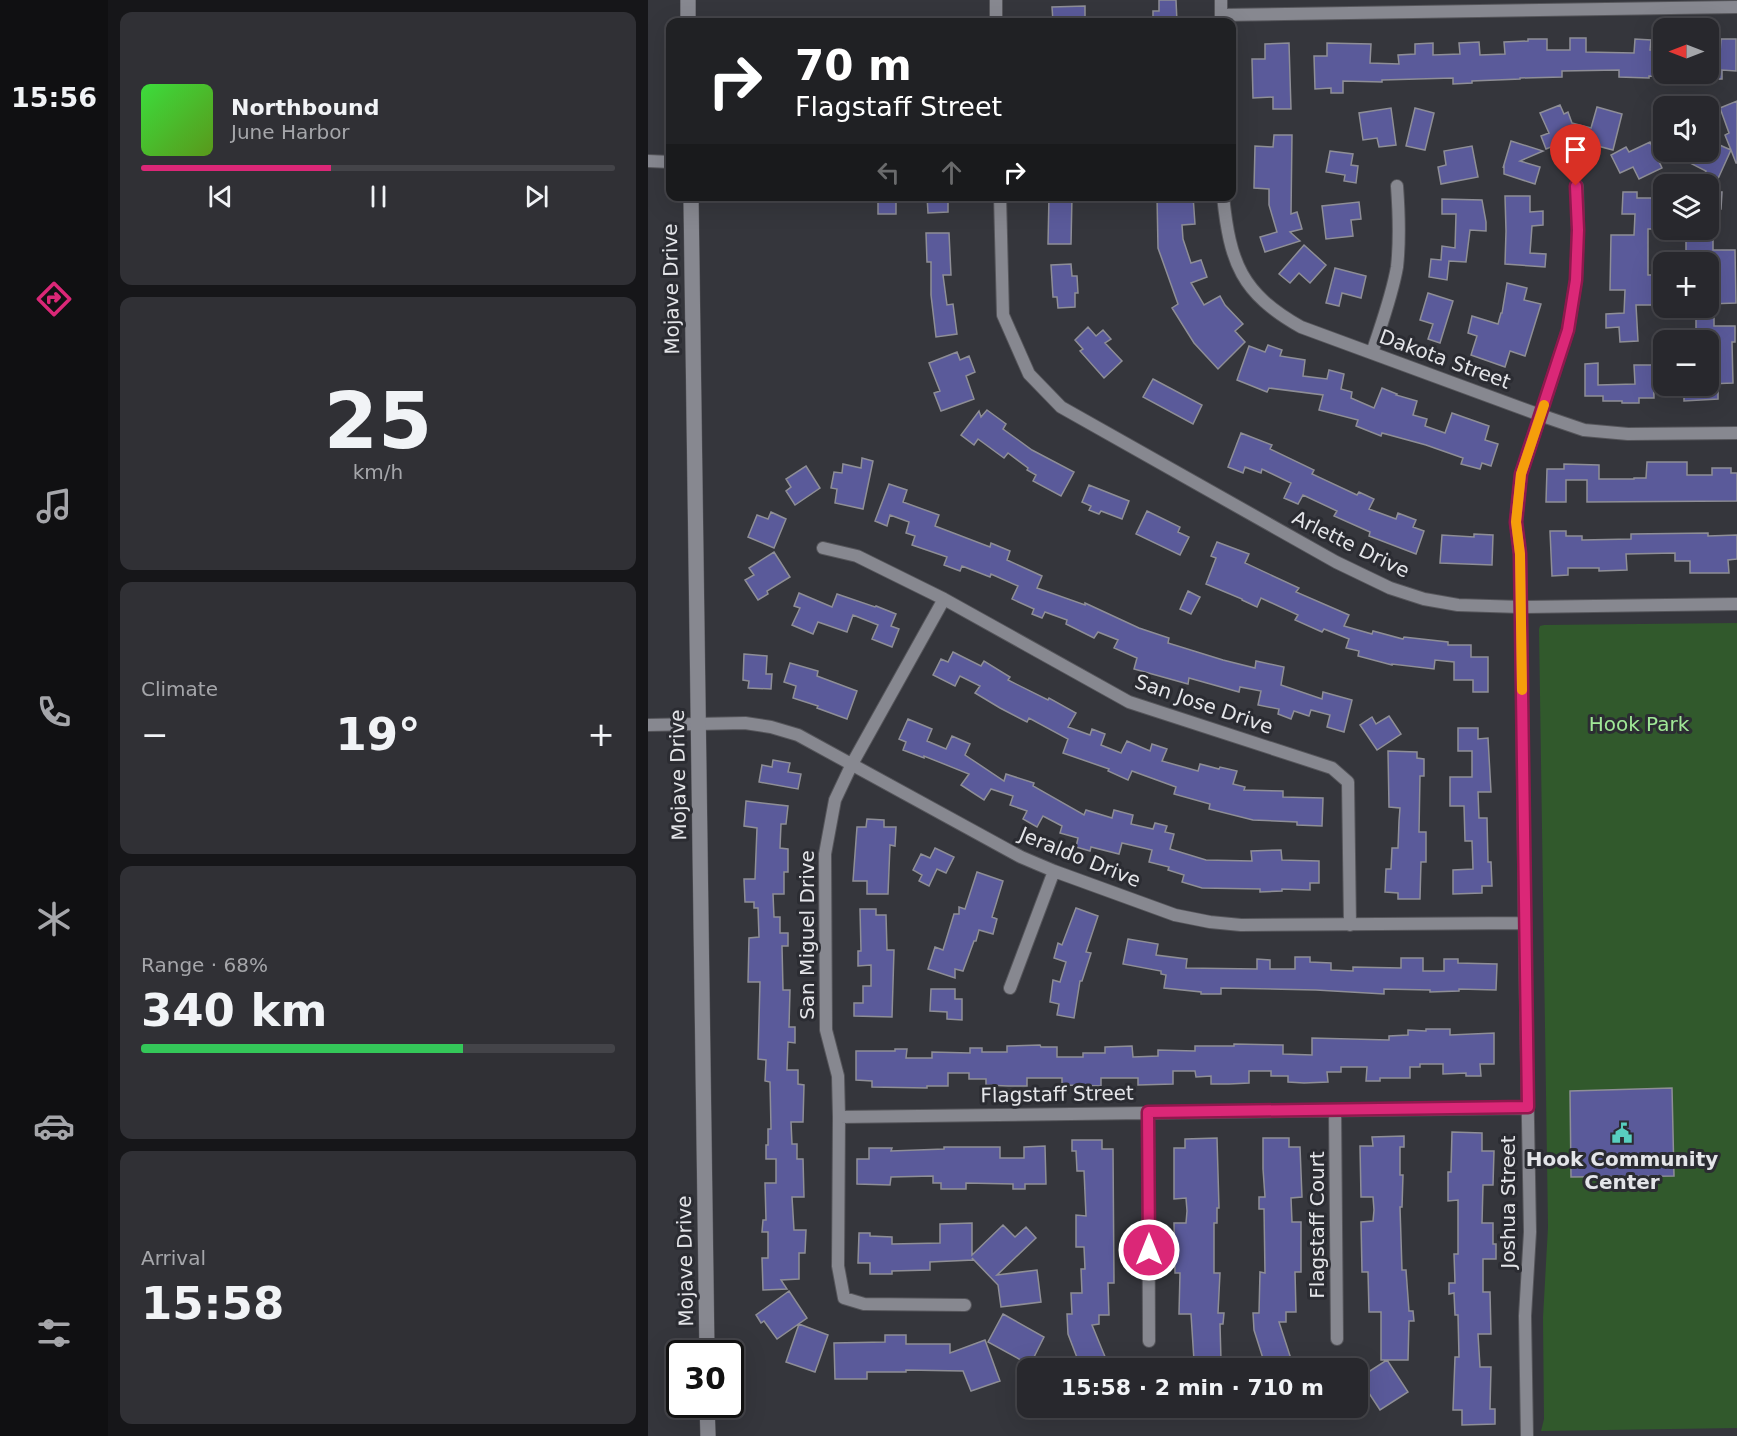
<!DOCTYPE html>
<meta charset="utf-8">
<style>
:root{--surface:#28282d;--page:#303035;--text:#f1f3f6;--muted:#a5a6aa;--line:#444449;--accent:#db2777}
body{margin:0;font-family:"DejaVu Sans",sans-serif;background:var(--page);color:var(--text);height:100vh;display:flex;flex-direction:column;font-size:22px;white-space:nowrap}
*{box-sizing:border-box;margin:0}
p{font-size:20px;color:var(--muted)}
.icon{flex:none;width:33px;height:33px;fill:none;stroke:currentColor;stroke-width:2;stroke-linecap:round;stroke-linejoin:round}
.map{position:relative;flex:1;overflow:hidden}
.sheet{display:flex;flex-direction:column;gap:12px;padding:12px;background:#161619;width:540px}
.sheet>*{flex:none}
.hud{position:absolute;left:18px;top:18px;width:570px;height:183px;border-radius:12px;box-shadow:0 6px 24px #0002,0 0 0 2px var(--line);background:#202124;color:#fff;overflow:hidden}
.needle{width:39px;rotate:270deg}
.fabs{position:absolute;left:1005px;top:18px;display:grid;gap:12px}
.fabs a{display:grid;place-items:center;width:66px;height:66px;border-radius:12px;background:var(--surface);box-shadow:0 6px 24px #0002,0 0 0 2px var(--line);font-size:30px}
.speed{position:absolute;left:18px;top:1340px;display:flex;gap:12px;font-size:30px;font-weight:700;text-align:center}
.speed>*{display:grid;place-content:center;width:78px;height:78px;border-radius:50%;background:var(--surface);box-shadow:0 6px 24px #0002,0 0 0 2px var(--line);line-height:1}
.speed .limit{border:3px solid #111;border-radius:9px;background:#fff;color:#111}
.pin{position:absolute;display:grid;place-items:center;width:51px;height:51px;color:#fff;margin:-62px -26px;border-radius:50% 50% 50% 0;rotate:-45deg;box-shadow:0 0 6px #0007}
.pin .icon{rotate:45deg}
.me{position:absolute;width:66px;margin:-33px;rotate:0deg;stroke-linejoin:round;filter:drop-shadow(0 0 4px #0008)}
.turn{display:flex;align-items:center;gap:21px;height:126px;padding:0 30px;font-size:27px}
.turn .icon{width:78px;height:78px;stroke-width:2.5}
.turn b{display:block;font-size:42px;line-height:51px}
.lanes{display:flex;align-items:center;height:57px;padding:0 30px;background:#0003;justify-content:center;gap:30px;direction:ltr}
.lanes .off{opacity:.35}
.big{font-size:45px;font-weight:800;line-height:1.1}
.sheet .widget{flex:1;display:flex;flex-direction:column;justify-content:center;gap:9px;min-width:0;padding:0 21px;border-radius:12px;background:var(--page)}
.sheet .dial{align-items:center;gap:0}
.dial b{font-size:78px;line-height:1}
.song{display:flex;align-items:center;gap:18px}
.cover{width:72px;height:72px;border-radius:9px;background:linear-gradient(135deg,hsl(120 70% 55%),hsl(90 70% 35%))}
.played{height:6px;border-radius:3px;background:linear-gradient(90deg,var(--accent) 40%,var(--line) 40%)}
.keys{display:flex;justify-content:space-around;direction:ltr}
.heat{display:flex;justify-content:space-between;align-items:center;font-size:33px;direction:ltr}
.charge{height:9px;border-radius:4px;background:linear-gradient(90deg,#34c759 68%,var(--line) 0)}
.trip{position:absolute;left:369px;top:1358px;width:351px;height:60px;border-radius:12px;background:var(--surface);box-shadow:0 6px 24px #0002,0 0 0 2px var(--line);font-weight:800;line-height:60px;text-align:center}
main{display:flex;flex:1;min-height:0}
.menu{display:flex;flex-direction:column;width:108px;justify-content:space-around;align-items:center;background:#101012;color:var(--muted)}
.menu .icon{width:42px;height:42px}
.menu .active{color:var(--accent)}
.menu b{font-size:27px;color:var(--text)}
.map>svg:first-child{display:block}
.green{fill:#31592c}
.building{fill:#5a5a9a;stroke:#8e8e96;stroke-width:1.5}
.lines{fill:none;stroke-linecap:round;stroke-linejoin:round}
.minor-casing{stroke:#55555a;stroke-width:14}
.secondary-casing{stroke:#55555a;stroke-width:16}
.minor{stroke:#878890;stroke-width:12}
.secondary{stroke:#878890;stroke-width:15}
.route-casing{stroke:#8e194d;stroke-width:15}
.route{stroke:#db2777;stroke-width:10}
.slow{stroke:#f59e0b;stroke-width:10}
.labels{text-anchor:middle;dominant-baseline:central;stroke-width:6;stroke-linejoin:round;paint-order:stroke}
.street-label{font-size:20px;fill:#e4e5e9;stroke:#2b2c32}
.park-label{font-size:20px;fill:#a0e897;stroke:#2b2c32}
.poi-label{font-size:20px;font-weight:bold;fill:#e4e5e9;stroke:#2b2c32}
</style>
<main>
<nav class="menu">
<b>15:56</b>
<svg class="icon active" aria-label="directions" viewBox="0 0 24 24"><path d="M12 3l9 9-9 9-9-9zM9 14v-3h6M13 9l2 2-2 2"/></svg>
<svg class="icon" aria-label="music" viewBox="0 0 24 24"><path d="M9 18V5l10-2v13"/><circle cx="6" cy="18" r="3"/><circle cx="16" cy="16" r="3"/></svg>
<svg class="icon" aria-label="phone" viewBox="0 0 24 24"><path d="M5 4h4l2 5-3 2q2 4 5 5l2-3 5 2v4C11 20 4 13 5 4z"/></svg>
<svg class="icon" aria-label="climate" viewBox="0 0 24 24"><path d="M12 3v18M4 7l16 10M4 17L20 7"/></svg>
<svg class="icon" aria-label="car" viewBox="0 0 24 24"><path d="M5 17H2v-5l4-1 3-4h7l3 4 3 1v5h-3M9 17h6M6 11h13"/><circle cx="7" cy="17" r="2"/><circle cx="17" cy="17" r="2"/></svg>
<svg class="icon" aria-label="filters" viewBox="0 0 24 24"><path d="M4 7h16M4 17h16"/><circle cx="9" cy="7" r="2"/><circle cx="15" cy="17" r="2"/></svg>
</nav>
<section class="sheet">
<div class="widget">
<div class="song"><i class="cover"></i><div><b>Northbound</b><p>June Harbor</p></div></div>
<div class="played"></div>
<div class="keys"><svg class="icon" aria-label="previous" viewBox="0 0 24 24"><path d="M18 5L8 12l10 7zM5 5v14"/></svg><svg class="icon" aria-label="pause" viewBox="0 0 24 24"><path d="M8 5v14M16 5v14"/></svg><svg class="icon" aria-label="next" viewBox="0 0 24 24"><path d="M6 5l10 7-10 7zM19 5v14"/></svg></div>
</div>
<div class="widget dial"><b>25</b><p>km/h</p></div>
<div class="widget"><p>Climate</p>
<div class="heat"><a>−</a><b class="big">19°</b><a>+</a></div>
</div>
<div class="widget"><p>Range · 68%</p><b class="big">340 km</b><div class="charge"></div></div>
<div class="widget"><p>Arrival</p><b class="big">15:58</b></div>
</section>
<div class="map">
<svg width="1089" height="1436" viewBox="0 0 1089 1436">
<rect width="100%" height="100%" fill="#35363c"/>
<path class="green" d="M1089,623V1428L893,1431L896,1419L895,1318L900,1227L891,629L892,626L896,625Z"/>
<path class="building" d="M511,0H528L529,22H505V11H511Z
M437,6V22H405L404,7Z
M922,38H938V52L986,53L987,39L1003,40L1002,50H1016V77L1001,76V78L971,77V70L914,71V77L872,78V79L824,81V83L805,84V78L734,80V82L695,81V93H683V88L667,89L666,56H679V43L723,44L722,63L751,64L750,55L767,54V44L785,43V55L812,54L811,43L831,42L832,55L857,54L856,42L880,41V39H899V50H922Z
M1073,39H1088V71L1074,70V79H1060V53H1072Z
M641,43L643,109H625V97L605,98L604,59H617V44Z
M1089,101V163H1088L1083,150L1064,192H1074L1073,209H1060V178L1055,176L1058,171L1040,162L1045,152H1060V140L1083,150L1077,135L1081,133L1072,108Z
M912,105L916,114L920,112L924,123L943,128L949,107L974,114L965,150L923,139L898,149L893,136L901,133L892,113Z
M743,108L748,145L731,147L729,138L715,140L711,113Z
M767,108L786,113L777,150L758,146Z
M626,135H644L643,214L649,212L654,229L642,232L652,241L617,252L612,237L629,232L621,205V189L606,188L607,146L625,147Z
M863,141L895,151L872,161L892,167L887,184L856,174V167L855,168Z
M1002,142L1014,168L991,179L985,167L972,173L963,155L978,147L981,152Z
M824,146L830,177L793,184L790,167L798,165L796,151Z
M682,151L705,154L703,165L710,166L708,183L696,181L697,175L678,172Z
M975,192H989V198H1015L1014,229H1000V275H1006V305H988L990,341L972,342L971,327L958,328V314L976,313L977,290H962L963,235H986L987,214H974Z
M230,196H248V214H230Z
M279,196H300V212L280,213Z
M401,196H424L423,244H400Z
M509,196H545L547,224L534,225L535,239L543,263L553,260L559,277L543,283L556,305L572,296L577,305L595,324L587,331L597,342L570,369L546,343L524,308L530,304L510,248Z
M857,196H882V212L895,211V225L884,226L882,253L898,254L897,267L857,264L858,231Z
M794,199L834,200L838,222V231L822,230L818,262L801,261L799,280L781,277L783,259L793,260L794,246L807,248L808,214H794Z
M711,202L713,219L703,220L705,236L678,239L674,206Z
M278,233H301L303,275H295L299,305L305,304L309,334L288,337L283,295V262H279Z
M1038,239H1065V250H1087L1088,303L1060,304V262H1046V253H1038Z
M656,245L678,265L662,283L651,273L642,283L631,274Z
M423,264L424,276H429L430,293H427V307L410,308L409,297H405L403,265Z
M687,268L718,276L713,298L694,293L691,306L678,303Z
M859,283L879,288L876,300L893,304L877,356L862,351L857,367L823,355L829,336L820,333L824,316L850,324L853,313H854Z
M780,293L805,301L792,343L780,339L785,324L772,320Z
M1048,314H1066V326H1087V342H1084L1085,383L1060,384V340H1048Z
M440,327L448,336L455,330L463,339L457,343L474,361L456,378L432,351L435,349L427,340Z
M620,345L634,350L632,356L657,360L655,376L679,379L681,370L696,374L693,389L704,392L703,398L726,408L734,388L749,394L748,395L769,401L765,415L779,419L777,426L797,433L804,413L841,426L837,440L850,444L843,466L834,463L832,469L813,464L815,458L778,445L734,433L733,436L708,426L710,420L671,410L675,395L621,388L619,392L589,380L601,346L617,352Z
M309,352L312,360L321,356L327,372L318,376L326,399L293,411L286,393L292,391L281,363Z
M950,363V385L987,384L986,365H1005L1006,398H991V403H974V401H955V396H937V364Z
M505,379L554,405L545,424L495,397Z
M1036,386H1070V399L1036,401Z
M339,410L358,424L355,429L384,450L426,472L413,496L385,481L388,475L379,470L380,468L360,453L356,458L330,439L326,445L313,435L331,411L333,417Z
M593,433L624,445L622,449L666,470L664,474L709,495L711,492L726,499L721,509L748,519L750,513L768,520L765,527L776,531L768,554L721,536L722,532L686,516L689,511L655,495L650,504L636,498L643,483L614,469L613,473L597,467L595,473L580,467Z
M214,458L225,461L215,509L187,503L189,489L183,488L186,472L194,473L195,464L213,468Z
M999,462H1039V475H1064V468H1083V473H1089V501L939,502V480H918V502H898L899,469H916V464L951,465V479H986V478H998Z
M158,466L172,488L147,505L138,491L143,487L138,479Z
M241,484L259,490L255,502L291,515L287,526L342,547L343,543L362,551L359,560L394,576L389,588L437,605V603L491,628L521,638L520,643L575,660L607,668L608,661L636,667L633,685L674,699L675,692L704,700L696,732L679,727L682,715L663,710L661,716L646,711L643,719L630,714L631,709L610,705L613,691L592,687L591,692L541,678L540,684L486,669L489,658L466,648L470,640L450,632L446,638L418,624L419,620L397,612L394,618L384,614L386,609L364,599L370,586L343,574L342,577L314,566L312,571L296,565L299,557L264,545L267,536L258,533L261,522L242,515L239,526L227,521Z
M441,485L481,501L474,519L453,511L451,514L441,510L443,506L434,502Z
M499,511L532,527L530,532L541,537L532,555L488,534Z
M123,512L138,519L126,548L100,537L109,515L120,519Z
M902,531H918V536H934V540L983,539V534L1060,533V536L1089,535V559L1080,560L1081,573H1042V561H1027V553L978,554L979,570L951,571V568H920V575L904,576Z
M826,534L845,535L844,565L792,563L794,535L826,537Z
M569,542L601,554L597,563L651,588L648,592L701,615L696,626L724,634L725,631L755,639L756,637L800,642V645H823V657H840V692H825V680H806V662L787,660L786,669L744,664V665L710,656L711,651L698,648L701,639L676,629L674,632L647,620L650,615L613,598L609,607L594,600V599L558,584L568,558L563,556Z
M126,552L142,577L119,591L120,594L110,600L97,580L106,575L101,568Z
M540,591L552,597L543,614L532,609Z
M151,593L184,607L189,594L227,607L228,606L248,614L243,626L251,629L244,647L224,639L230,625L205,615L199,632L170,622L165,634L144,625L152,608L146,606Z
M305,652L333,666L336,661L362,677L360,680L400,700L401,698L428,713L420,727L442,735L444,729L457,734L453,745L473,753L479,741L502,751L504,744L519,749L514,761L550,771L552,764L571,769L572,767L589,771L585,784L597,787L596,790L635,791V797L675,798L674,826L649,825V822L605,820L561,809L562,804L526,794L528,787L484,771L480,780L460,771L461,769L415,753L420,739L381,718L379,722L352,708L327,693L332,686L312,676L307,686L285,675L293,659L300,662Z
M96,654L119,656L118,674H124L123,689L100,688L101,681L95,680Z
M142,663L170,671L169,676L209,691L199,719L169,708L170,706L145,698L148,686L136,682Z
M741,716L753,734L729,750L712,725L724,717L728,724Z
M260,719L284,729L279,741L298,749L304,736L322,744L317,755L356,781L358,774L386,783L385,786L436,815L438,810L464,818L466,810L485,815L483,824L505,829L507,823L519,826L517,832L526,834L522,849L558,860L604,861L603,851L633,850L634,860L671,861V883H662V890L634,889V891L612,892V889L554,888L534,882L536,875L520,870L521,867L501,862L504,850L474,843L471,854L443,847L442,851L428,847L430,838L412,833L414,826L395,816L389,827L375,819L379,811L362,805L365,796L343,789L336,800L313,785L321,774L276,756V758L255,750L258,742L251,739Z
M810,728H830V739L840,738L843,792H830L831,818H839L840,862H843L844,886H834V893L805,894V870L825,869L824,841H817L816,806H802V777H824V751H810Z
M740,751L769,752V758L776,759V776H772L771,832H778V862H773L772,899H750V893L737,892L738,869H743L744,848H750L751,821L752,808L741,807Z
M125,760L142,763L140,772L153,774L150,789L111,782L114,765L124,767Z
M98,801L140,806L138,824H133L132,848L140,849V872H136V894H125L126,917H132V933H140V946H134L135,990H142L141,1027H147V1043L140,1042L139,1070H150V1084L156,1085L155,1122H143L144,1144H149V1159H155L156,1197H144L146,1230H158L157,1253H151V1279L133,1280L139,1289L115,1290L114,1258H120V1232H114L115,1220H118L117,1183H128V1159H118V1145H120V1129H123L122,1082L117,1081L118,1060L110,1059L112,982H100L101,938L111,937L110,908H106V902H97L96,879H107L109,828L96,826Z
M219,819L236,820V827H248L247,846L242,845L240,894H219V881H205L209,827H218Z
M287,848L306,857L298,873L289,869L281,886L271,881L274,875L265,870L273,854L282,858Z
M329,872L355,881L344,917L349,919L345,934L331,930L328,941H326L315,971L307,969V978L280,969L287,947L295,950L306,914H311V907L317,909Z
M428,908L450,916L438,952L443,953L434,981H432L426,1018L409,1015L411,1004L402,1002L405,980L412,982L418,962L406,958L410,943L414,945Z
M212,909H228V915H238L239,950H246L244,1017L206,1016V1003H215V986H223V965L210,966V951H213Z
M480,939L510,944L508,955L539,959L538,968L609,969V959L622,960V969H647V957H662V962L683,963V970L705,971V967L753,968V958H775V971H796V959H810V963L849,964L848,990L811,989V991L782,992V990L736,989V994L668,990L573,988V994H553V992L516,988L518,975L513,974V971L475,964Z
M283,989H307V999H314V1020L299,1019V1012L282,1011Z
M778,1029H802V1035L846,1033V1064H832L833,1076H818V1073L795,1074V1064H772V1067H762V1078H732V1081H718L719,1067H693V1072H679L680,1082L656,1083L640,1082V1076H623V1071H601V1083L581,1084H563V1076L548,1077L547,1071H525V1084L490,1085V1078H453V1086L414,1085V1078H379V1086H360L338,1085V1079H321V1073H300V1086H279V1088L224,1087V1081L208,1080V1051H247V1049H259L258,1058H284V1052L322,1053V1048H334V1052H359V1046L392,1045L393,1047H409V1057H435V1053H457V1047L484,1046L485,1057L510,1056V1050L547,1051V1046H586V1044L635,1045V1054L664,1055V1038L741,1040V1036L760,1035V1030L778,1031Z
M1024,1088L1026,1176L923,1177L922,1091Z
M804,1132L834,1133V1151H846L845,1185H835L834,1223H845V1244H848V1259H835V1292H842L843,1334H830L832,1367H843L842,1409H847V1424L814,1425V1410H805L807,1357H811L810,1315H807L806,1293L801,1294V1283H807L806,1254H810V1200L800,1201V1172H803Z
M756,1136V1147H752V1175H755L754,1207H752L754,1270H758L761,1311H765L766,1321H761L760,1360H739L760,1392L732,1410L711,1378L739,1360H733V1312H721L720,1272H714L713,1222L725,1221L726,1210L725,1197H713L712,1146H725L724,1137Z
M569,1138L571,1208H569V1223H566V1273H572L570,1313H576L575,1324H572L573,1360L546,1361L543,1314H531L532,1273H527L526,1223H538L539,1211L538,1198L526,1199V1148H537V1139Z
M615,1138H641V1147H652L654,1197L643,1198L644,1222H653V1272H647L648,1312H638V1322H631L646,1368H618L606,1330L605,1313H611L612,1272L617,1273L616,1209H611V1197H617L615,1169Z
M424,1140H454V1149H465L466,1283H460L461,1315H451V1324L444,1325L458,1359L435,1368H433L420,1334L419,1314H424L423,1293H434L433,1269H437L436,1247H428V1215L438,1216L436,1171H429L428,1151H424Z
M397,1146L398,1184H377V1189H365V1184L318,1183V1189H293V1183H285V1176L243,1177L242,1185L209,1184V1159H221V1148H244L243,1151L296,1149V1147H352V1158H376V1147Z
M324,1223V1255L355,1225L367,1237L378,1227L388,1238L349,1275L389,1270L393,1302L353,1307L350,1285L324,1258L325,1260L282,1262V1270L244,1271V1274H222V1263H210L211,1233H222V1236L244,1237V1244L292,1243V1224Z
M141,1291L159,1318L129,1339L116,1321L113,1323L108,1315Z
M355,1314L396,1337L382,1365L340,1342Z
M151,1324L180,1335L167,1372L138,1362Z
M237,1335H258V1344H302V1353L337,1340L352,1381L323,1391L315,1371L258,1370V1372H219V1379H187L186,1343L237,1342Z"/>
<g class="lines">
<g class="minor-casing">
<path id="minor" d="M348,0V22
M573,0V22
M573,15L1089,7
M0,161L22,162
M352,196L355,315L381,374L413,407L688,562L742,588L776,599L810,605L873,607L1089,604
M575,196C582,263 593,293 653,327L892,415L936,430L980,434L1089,433
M724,353C733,325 744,296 749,267C752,240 751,213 749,186
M175,548L209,556L296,599L481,702L684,768L700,782L702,925
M296,599L204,764L187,800L177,854L178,1030L190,1076L191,1117L190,1266L196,1298L216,1304L317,1305
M0,725L97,723L123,727L150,735L373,857L406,871L527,915L562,922L593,925L877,923
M362,988L406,871
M687,1110L689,1339
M500,1112L501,1341
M191,1117L880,1108
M879,1436L877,1316L882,1232L877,955L873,607L872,554L868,522L873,474L920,330L928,280L930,230L929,186"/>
</g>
<g class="secondary-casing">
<path id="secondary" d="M40,0V22
M43,196L59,1353
M59,1404L60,1436"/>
</g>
<use href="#minor" class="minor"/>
<use href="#secondary" class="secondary"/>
</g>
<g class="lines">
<g class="route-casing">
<path id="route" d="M501,1250L500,1112L880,1107L872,554L868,522L873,474L920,330L928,280L930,230L928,186"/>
</g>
<use href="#route" class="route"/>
<path class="slow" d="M874,690L872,554L868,522L873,474L896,405"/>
</g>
<defs>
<g id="civic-bare" transform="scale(1.62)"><path d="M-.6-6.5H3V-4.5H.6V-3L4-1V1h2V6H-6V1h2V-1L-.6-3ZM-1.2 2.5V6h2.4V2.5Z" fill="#58cebf" stroke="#2b2c32" stroke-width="2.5" paint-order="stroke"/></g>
</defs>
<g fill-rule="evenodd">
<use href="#civic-bare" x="974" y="1133"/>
</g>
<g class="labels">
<g class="street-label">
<text transform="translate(23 289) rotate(-91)">Mojave Drive</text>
<text transform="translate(797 359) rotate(20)">Dakota Street</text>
<text transform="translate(703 544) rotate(26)">Arlette Drive</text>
<text transform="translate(556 704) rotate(19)">San Jose Drive</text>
<text transform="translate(30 775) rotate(-91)">Mojave Drive</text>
<text transform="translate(432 857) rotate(22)">Jeraldo Drive</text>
<text transform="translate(159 935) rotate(-90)">San Miguel Drive</text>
<text transform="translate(409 1094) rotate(-1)">Flagstaff Street</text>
<text transform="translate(860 1202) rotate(-90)">Joshua Street</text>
<text transform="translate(669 1225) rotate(-90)">Flagstaff Court</text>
<text transform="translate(37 1261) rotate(-91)">Mojave Drive</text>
</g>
<g class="park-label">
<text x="991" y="724">Hook Park</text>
</g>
<g class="poi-label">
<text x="974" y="1159">Hook Community<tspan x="974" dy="23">Center</tspan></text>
</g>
</g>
</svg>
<div class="fabs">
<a><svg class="needle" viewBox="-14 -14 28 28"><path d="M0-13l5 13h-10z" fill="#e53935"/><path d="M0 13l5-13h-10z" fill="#a5a6aa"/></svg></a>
<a><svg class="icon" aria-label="sound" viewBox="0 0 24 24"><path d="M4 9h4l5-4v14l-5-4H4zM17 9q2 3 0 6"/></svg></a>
<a><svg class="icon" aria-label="layers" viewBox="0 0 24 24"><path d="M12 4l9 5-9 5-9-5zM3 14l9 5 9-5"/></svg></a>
<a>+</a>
<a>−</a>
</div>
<div class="speed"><div class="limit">30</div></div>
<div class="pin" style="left:928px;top:186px;background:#d93025"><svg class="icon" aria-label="arrive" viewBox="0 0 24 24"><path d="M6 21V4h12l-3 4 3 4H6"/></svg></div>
<svg class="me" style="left:501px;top:1250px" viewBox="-20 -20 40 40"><circle r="17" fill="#db2777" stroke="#fff" stroke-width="3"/><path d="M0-11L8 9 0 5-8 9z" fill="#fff"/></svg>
<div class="trip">15:58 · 2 min · 710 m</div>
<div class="hud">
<div class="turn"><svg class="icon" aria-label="right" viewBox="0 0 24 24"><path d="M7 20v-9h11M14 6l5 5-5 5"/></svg><div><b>70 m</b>Flagstaff Street</div></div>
<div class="lanes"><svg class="icon off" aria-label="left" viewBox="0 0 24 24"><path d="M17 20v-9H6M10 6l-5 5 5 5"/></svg><svg class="icon off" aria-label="ahead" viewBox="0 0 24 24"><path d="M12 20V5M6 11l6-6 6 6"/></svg><svg class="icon" aria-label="right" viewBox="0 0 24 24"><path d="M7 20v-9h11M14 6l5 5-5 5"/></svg></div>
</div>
</div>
</main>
